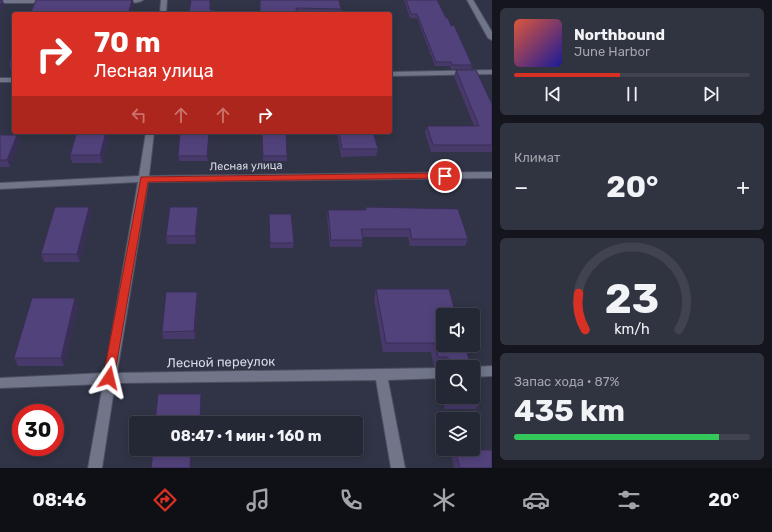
<!DOCTYPE html>
<html lang="ru">
<meta charset="utf-8">
<style>
:root{--surface:#242734;--page:#303340;--text:#f1f3f6;--muted:#a3a5ac;--line:#41444f;--accent:#d93025}
body{margin:0;font-family:Rubik,sans-serif;background:var(--page);color:var(--text);height:100vh;display:flex;flex-direction:column;font-size:15px;white-space:nowrap}
*{box-sizing:border-box;margin:0}
p{font-size:13px;color:var(--muted)}
.icon{flex:none;width:22px;height:22px;fill:none;stroke:currentColor;stroke-width:2;stroke-linecap:round;stroke-linejoin:round}
.map{position:relative;flex:1;overflow:hidden}
.sheet{display:flex;flex-direction:column;gap:8px;padding:8px;background:#14151d;width:280px}
.sheet>*{flex:none}
.guide{position:absolute;left:12px;top:12px;width:380px;height:122px;border-radius:4px;box-shadow:0 2px 10px #0003,0 0 0 1px var(--line);background:#d93025;color:#fff;overflow:hidden}
.controls{position:absolute;left:436px;top:308px;display:grid;gap:8px}
.controls a{display:grid;place-items:center;width:44px;height:44px;border-radius:4px;background:var(--surface);box-shadow:0 2px 10px #0003,0 0 0 1px var(--line);font-size:20px}
.speed{position:absolute;left:12px;top:404px;display:flex;gap:8px;font-size:20px;font-weight:700;text-align:center}
.speed>*{display:grid;place-content:center;width:52px;height:52px;border-radius:50%;background:var(--surface);box-shadow:0 2px 10px #0003,0 0 0 1px var(--line);line-height:1}
.speed .limit{border:6px solid #d22;background:#fff;color:#111}
.pin{position:absolute;display:grid;place-items:center;width:34px;height:34px;color:#fff;margin:-17px;border:2px solid #fff;border-radius:50%;box-shadow:0 1px 4px #0007}
.me{position:absolute;width:44px;margin:-22px;rotate:10deg;stroke-linejoin:round;filter:drop-shadow(0 0 3px #0008)}
.turn{display:flex;align-items:center;gap:14px;height:84px;padding:0 16px;font-size:18px}
.turn .icon{width:52px;height:52px;stroke-width:2.5}
.turn b{display:block;font-size:28px;line-height:34px}
.lanes{display:flex;align-items:center;height:38px;padding:0 16px;background:#0003;justify-content:center;gap:20px;direction:ltr}
.lanes .off{opacity:.35}
.big{font-size:30px;font-weight:700;line-height:1.1}
.sheet .card{flex:1;display:flex;flex-direction:column;justify-content:center;gap:6px;min-width:0;padding:0 14px;border-radius:6px;background:var(--page)}
.sheet .dial{align-items:center;gap:0}
.dial svg{height:104px;overflow:visible;fill:none;stroke:var(--line);stroke-width:7;stroke-linecap:round;text-anchor:middle}
.dial text{fill:var(--text);stroke:none}
.song{display:flex;align-items:center;gap:12px}
.cover{width:48px;height:48px;border-radius:6px;background:linear-gradient(135deg,hsl(10 70% 55%),hsl(240 70% 35%))}
.played{height:4px;border-radius:2px;background:linear-gradient(90deg,var(--accent) 45%,var(--line) 45%)}
.keys{display:flex;justify-content:space-around;direction:ltr}
.heat{display:flex;justify-content:space-between;align-items:center;font-size:22px;direction:ltr}
.charge{height:6px;border-radius:3px;background:linear-gradient(90deg,#34c759 87%,var(--line) 0)}
.trip{position:absolute;left:129px;top:416px;width:234px;height:40px;border-radius:4px;background:var(--surface);box-shadow:0 2px 10px #0003,0 0 0 1px var(--line);font-weight:700;line-height:40px;text-align:center}
.menu{display:flex;height:64px;justify-content:space-around;align-items:center;background:#0e1015;color:var(--muted)}
.menu .icon{width:28px;height:28px}
.menu .active{color:var(--accent)}
.menu b{font-size:18px;color:var(--text)}
main{display:flex;flex:1;min-height:0}
.map>svg:first-child{display:block}
.lines{fill:none;stroke-linecap:round;stroke-linejoin:round}
.minor-casing{stroke:#4d5060;stroke-width:2}
.minor{fill:#71758a;fill-rule:evenodd}
.wall{fill:#47396a}
.shaded-wall{fill:#392e56}
.building{fill:#52427b;stroke:#392e56}
.route{fill:#d93025;stroke:#8d1f18}
.labels{text-anchor:middle;dominant-baseline:central;stroke-width:3;stroke-linejoin:round;paint-order:stroke}
.street-label{font-size:11px;fill:#d7dae5;stroke:#303446}
.near-street-label{font-size:13px;fill:#d7dae5;stroke:#303446}
</style>
<main>
<div class="map">
<svg width="492" height="468" viewBox="0 0 492 468">
<rect width="100%" height="100%" fill="#303446"/>
<g class="lines">
<g class="minor-casing">
<path id="minor" d="M0,0H51V1L48,3H0Z
M117,0H143C138,4 122,4 117,0Z
M161,0H167L166,14H160Z
M467,0H473L492,32V40L488,38Z
M492,70V74L390,76V72Z
M0,78H14V82H0Z
M146,132H154L149,176L492,172V178L148,182L117,373L443,368V378L388,380L405,468H391L376,380L115,383L102,468H88L103,384L0,388V378L105,373L138,182L0,189V183L139,176Z
M492,366V376L473,377L472,367Z"/>
</g>
<use href="#minor" class="minor"/>
</g>
<path class="wall" d="M260,0L341,9V13H297Z
M404,0H437L446,18L451,26L472,65L471,69H451L450,66H435L417,18H410Z
M14,51V70H11L9,63Z
M456,70L492,104V152H431L425,133L427,126H474L454,76Z
M107,132L108,139L102,163H72L70,155Z
M209,132L208,161H179L178,156Z
M262,132H286L287,156V161H263Z
M337,132H373L378,149L376,156L341,157Z
M0,135H17L19,142L10,167H0Z
M89,207L91,215L80,262H44L41,254Z
M198,207V215L196,244H167L166,236Z
M366,207L468,239L465,246H410L408,237H363V240L362,247H330L327,218L328,210H365Z
M269,218L294,243L293,248H270Z
M376,289L471,367H434L431,352H383L374,299Z
M197,292L198,300L195,339H163L162,332Z
M75,298L78,306L64,366H18L14,358Z
M442,370H443V397H473L481,400L476,409H445L438,380Z
M450,449H473L480,450L492,468H454Z"/>
<path class="shaded-wall" d="M132,0H133L134,4L131,14H128Z
M3,1L4,4L0,12V5Z
M104,132H107L108,139L102,163L100,155Z
M209,132L208,161L207,156Z
M17,135L19,142L10,167L7,160Z
M89,207L91,215L80,262L77,254Z
M198,207V215L196,244L195,236Z
M197,292L198,300L195,339L194,331Z
M75,298L78,306L64,366L61,358Z
M201,394L202,401L201,423H200Z
M191,449H192L191,468H190Z"/>
<path class="building" d="M0,0L3,1L0,5Z
M36,0H132L128,14H30Z
M191,0H210V10H214V14H189Z
M260,0H339L341,9L296,8L297,14H260Z
M406,0H437L446,18H448L451,26L454,25L472,65H452L451,62H436L417,14H411Z
M14,51V63H9Z
M456,70H476L492,104V145H433L427,126H479Z
M77,132H106L100,155H70Z
M180,132H209L207,156H178Z
M262,132H286L287,156H263Z
M339,132H373L378,149H342Z
M0,135H17L7,160H0Z
M55,207H89L77,254H41Z
M170,207H198L195,236H166Z
M366,207L458,209L468,239H412L410,229H361L363,240H331L328,210H366Z
M269,214H291L294,243H270Z
M376,289H449L456,315H443V345H465L471,367H448L449,359L447,357H438L435,343H386Z
M166,292H197L194,331L162,332Z
M32,298H75L61,358H14Z
M473,372L481,400H449L448,397H473Z
M158,394H201L200,423H155Z
M473,424L480,450H492V468H460L455,449H473Z
M153,449H191L190,468H151Z"/>
<path class="route" d="M445,173L449,176L448,178L148,182L114,378L113,382L109,383L105,382L103,378L141,177Z"/>
<g class="labels">
<g class="street-label">
<text transform="translate(246 166) rotate(-1)">Лесная улица</text>
</g>
<g class="near-street-label">
<text transform="translate(221 362) rotate(-1)">Лесной переулок</text>
</g>
</g>
</svg>
<div class="controls">
<a><svg class="icon" aria-label="sound" viewBox="0 0 24 24"><path d="M4 9h4l5-4v14l-5-4H4zM17 9q2 3 0 6"/></svg></a>
<a><svg class="icon" aria-label="search" viewBox="0 0 24 24"><circle cx="10" cy="10" r="6"/><path d="M15 15l6 6"/></svg></a>
<a><svg class="icon" aria-label="layers" viewBox="0 0 24 24"><path d="M12 4l9 5-9 5-9-5zM3 14l9 5 9-5"/></svg></a>
</div>
<div class="speed"><div class="limit">30</div></div>
<div class="pin" style="left:445px;top:176px;background:#d93025"><svg class="icon" aria-label="arrive" viewBox="0 0 24 24"><path d="M6 21V4h12l-3 4 3 4H6"/></svg></div>
<svg class="me" style="left:109px;top:378px" viewBox="-20 -20 40 40"><path d="M0-17L14 15 0 8-14 15z" fill="#d93025" stroke="#fff" stroke-width="4"/></svg>
<div class="trip">08:47 · 1 мин · 160 m</div>
<div class="guide">
<div class="turn"><svg class="icon" aria-label="right" viewBox="0 0 24 24"><path d="M7 20v-9h11M14 6l5 5-5 5"/></svg><div><b>70 m</b>Лесная улица</div></div>
<div class="lanes"><svg class="icon off" aria-label="left" viewBox="0 0 24 24"><path d="M17 20v-9H6M10 6l-5 5 5 5"/></svg><svg class="icon off" aria-label="ahead" viewBox="0 0 24 24"><path d="M12 20V5M6 11l6-6 6 6"/></svg><svg class="icon off" aria-label="ahead" viewBox="0 0 24 24"><path d="M12 20V5M6 11l6-6 6 6"/></svg><svg class="icon" aria-label="right" viewBox="0 0 24 24"><path d="M7 20v-9h11M14 6l5 5-5 5"/></svg></div>
</div>
</div>
<section class="sheet">
<div class="card">
<div class="song"><i class="cover"></i><div><b>Northbound</b><p>June Harbor</p></div></div>
<div class="played"></div>
<div class="keys"><svg class="icon" aria-label="previous" viewBox="0 0 24 24"><path d="M18 5L8 12l10 7zM5 5v14"/></svg><svg class="icon" aria-label="pause" viewBox="0 0 24 24"><path d="M8 5v14M16 5v14"/></svg><svg class="icon" aria-label="next" viewBox="0 0 24 24"><path d="M6 5l10 7-10 7zM19 5v14"/></svg></div>
</div>
<div class="card"><p>Климат</p>
<div class="heat"><a>−</a><b class="big">20°</b><a>+</a></div>
</div>
<div class="card dial"><svg viewBox="0 0 100 80">
<path d="M14 69A42 42 0 1 1 86 69"/>
<path d="M14 69A42 42 0 0 1 9 41" stroke="#d93025"/>
<text x="50" y="56" font-size="32" font-weight="700">23</text>
<text x="50" y="72" font-size="11">km/h</text>
</svg></div>
<div class="card"><p>Запас хода · 87%</p><b class="big">435 km</b><div class="charge"></div></div>
</section>
</main>
<nav class="menu">
<b>08:46</b>
<svg class="icon active" aria-label="directions" viewBox="0 0 24 24"><path d="M12 3l9 9-9 9-9-9zM9 14v-3h6M13 9l2 2-2 2"/></svg>
<svg class="icon" aria-label="music" viewBox="0 0 24 24"><path d="M9 18V5l10-2v13"/><circle cx="6" cy="18" r="3"/><circle cx="16" cy="16" r="3"/></svg>
<svg class="icon" aria-label="phone" viewBox="0 0 24 24"><path d="M5 4h4l2 5-3 2q2 4 5 5l2-3 5 2v4C11 20 4 13 5 4z"/></svg>
<svg class="icon" aria-label="climate" viewBox="0 0 24 24"><path d="M12 3v18M4 7l16 10M4 17L20 7"/></svg>
<svg class="icon" aria-label="car" viewBox="0 0 24 24"><path d="M5 17H2v-5l4-1 3-4h7l3 4 3 1v5h-3M9 17h6M6 11h13"/><circle cx="7" cy="17" r="2"/><circle cx="17" cy="17" r="2"/></svg>
<svg class="icon" aria-label="filters" viewBox="0 0 24 24"><path d="M4 7h16M4 17h16"/><circle cx="9" cy="7" r="2"/><circle cx="15" cy="17" r="2"/></svg>
<b>20°</b>
</nav>
